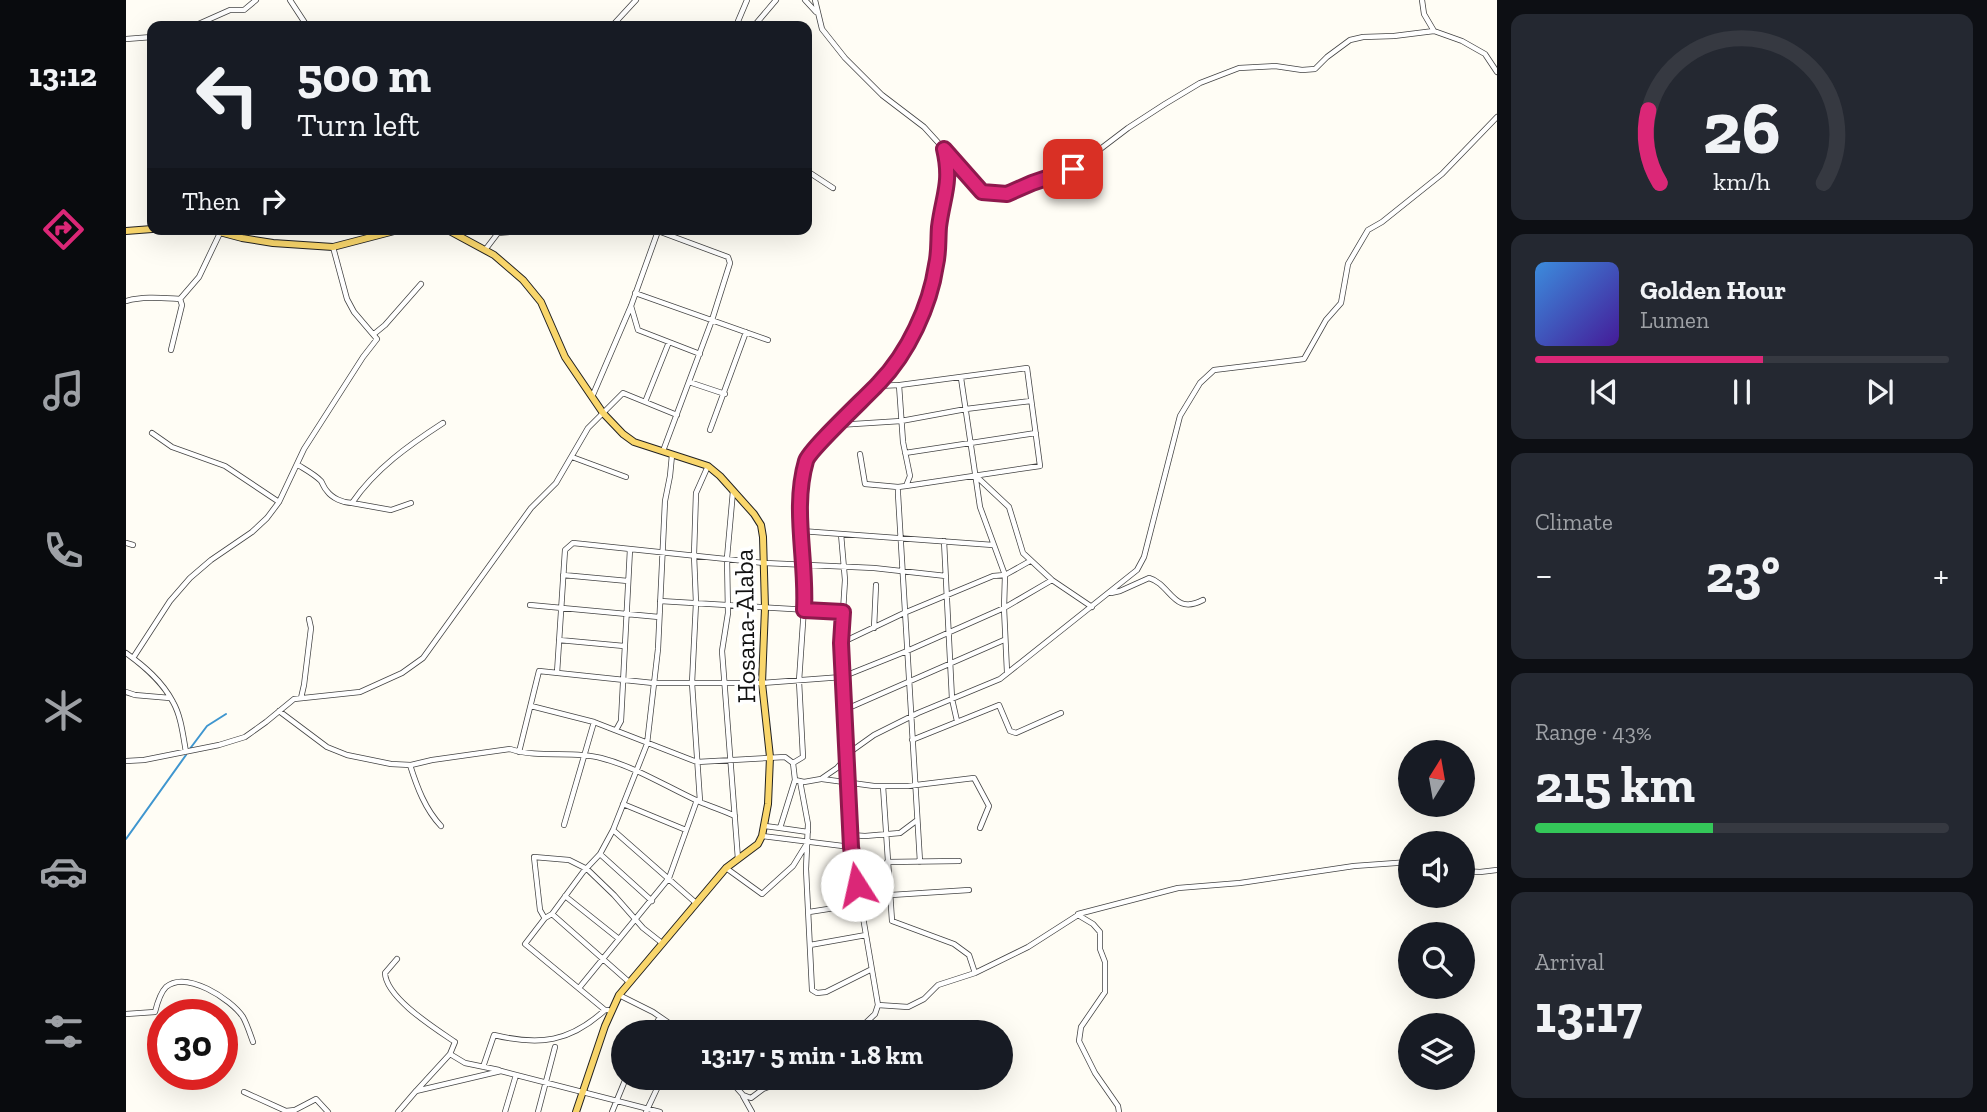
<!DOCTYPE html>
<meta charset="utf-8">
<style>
:root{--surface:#171b24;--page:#242831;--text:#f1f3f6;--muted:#9ea1a6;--line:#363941;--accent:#db2777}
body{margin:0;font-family:"Zilla Slab",serif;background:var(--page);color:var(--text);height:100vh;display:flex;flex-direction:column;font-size:26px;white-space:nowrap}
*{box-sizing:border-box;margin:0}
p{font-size:23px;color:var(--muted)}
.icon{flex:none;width:38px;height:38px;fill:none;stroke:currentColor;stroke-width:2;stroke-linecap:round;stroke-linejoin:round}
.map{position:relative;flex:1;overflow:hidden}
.panel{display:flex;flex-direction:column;gap:14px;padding:14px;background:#0d0f14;width:490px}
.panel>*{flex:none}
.hud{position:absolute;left:21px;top:21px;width:665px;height:214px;border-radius:14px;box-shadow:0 7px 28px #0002;background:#171b24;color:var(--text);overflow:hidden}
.needle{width:46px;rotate:11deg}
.fabs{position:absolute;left:1272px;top:740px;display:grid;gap:14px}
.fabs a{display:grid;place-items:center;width:77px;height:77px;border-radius:50%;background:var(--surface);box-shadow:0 7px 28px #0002;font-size:35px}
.speed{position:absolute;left:21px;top:999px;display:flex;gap:14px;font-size:35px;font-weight:700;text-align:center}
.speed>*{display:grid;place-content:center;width:91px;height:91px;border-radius:50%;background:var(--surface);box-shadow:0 7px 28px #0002;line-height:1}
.speed .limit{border:10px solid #d22;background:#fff;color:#111}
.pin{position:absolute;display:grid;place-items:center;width:60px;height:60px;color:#fff;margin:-30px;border-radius:14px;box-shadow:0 4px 10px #0006}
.me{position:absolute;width:77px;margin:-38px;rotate:350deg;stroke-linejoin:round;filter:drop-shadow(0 0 5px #0008)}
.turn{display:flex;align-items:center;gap:24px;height:147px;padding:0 35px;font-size:32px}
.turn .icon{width:91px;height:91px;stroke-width:2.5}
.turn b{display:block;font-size:49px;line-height:60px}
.then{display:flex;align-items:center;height:66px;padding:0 35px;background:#0003;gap:14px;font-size:26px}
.big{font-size:52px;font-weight:800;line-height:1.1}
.panel .tile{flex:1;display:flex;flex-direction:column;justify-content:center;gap:10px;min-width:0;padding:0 24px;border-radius:14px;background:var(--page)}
.panel .dial{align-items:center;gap:0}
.dial svg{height:182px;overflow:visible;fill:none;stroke:var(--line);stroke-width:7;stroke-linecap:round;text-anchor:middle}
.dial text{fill:var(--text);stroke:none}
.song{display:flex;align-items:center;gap:21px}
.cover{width:84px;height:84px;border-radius:10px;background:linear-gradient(135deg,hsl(210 70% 55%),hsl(260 70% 35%))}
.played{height:7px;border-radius:4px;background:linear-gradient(90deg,var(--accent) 55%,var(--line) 55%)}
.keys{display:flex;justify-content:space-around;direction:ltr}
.heat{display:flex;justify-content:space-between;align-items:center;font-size:38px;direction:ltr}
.charge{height:10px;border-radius:5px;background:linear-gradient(90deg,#34c759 43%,var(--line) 0)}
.trip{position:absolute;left:485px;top:1020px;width:402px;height:70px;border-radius:35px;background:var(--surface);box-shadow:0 7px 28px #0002;font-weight:800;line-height:70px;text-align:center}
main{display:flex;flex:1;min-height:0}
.tab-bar{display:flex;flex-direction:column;width:126px;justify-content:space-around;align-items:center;background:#090b0e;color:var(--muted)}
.tab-bar .icon{width:49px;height:49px}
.tab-bar .selected{color:var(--accent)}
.tab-bar b{font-size:32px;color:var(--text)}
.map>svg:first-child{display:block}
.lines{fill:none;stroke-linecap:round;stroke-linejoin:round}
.stream{stroke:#3f96cf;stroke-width:2}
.minor-casing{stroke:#444;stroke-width:6}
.major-casing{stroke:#222;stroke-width:8}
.minor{stroke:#fff;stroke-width:4.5}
.major{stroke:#f9d66b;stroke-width:6}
.route-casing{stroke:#8e194d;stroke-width:18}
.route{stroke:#db2777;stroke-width:12}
.labels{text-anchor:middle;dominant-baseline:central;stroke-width:7;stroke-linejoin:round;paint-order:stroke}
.street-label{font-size:26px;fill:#111;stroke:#fff}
</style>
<main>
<nav class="tab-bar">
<b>13:12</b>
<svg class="icon selected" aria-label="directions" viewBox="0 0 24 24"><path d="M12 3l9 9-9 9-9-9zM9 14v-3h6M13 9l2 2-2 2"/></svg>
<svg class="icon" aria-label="music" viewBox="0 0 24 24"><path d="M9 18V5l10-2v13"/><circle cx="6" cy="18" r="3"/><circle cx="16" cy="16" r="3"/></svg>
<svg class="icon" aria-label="phone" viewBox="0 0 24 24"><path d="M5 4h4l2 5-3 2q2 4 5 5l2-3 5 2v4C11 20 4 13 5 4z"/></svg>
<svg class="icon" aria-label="climate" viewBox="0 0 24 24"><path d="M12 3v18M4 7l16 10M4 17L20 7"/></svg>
<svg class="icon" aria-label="car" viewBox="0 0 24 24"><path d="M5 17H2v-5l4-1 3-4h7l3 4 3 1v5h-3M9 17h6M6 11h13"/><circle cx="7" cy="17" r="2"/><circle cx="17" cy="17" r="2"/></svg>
<svg class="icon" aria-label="filters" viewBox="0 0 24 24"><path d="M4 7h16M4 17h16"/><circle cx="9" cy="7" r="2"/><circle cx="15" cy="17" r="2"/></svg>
</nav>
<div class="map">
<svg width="1371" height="1112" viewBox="0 0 1371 1112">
<rect width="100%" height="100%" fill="#fffdf5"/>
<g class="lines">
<path class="stream" d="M63,750L81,726L100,714
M0,839L60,755"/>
<g class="minor-casing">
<path id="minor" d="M164,0L181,26
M679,0L690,12
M1296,0L1298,14L1308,31L1336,41L1359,54L1371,72
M68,26L104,10H118L130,0
M486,26L510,0
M610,26L621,0
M628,26L650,0
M0,39L26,37
M819,149L856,192L881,194L907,183L948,169L1002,128L1039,104L1074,83L1113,68L1149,66L1176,70L1189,69L1201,57L1224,40L1237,37L1268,36L1308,31
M681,171L707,188
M493,229H499
M359,250L372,233L415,229
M509,293L642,340
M54,299L73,277L94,233
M0,301C18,296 36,298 54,299L56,305L45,350
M505,306L512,330L574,354
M248,334L259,325L295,284
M835,378L854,507L879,575L878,608L881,672
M563,382L599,394
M773,385L777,442L784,476L780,486L772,487V494L794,862
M751,386L774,385L901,368L914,466L780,486
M466,397L505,306L532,231L602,257L604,263L586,320L537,451
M519,402L543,342
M712,425L775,421L840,409L905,401
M584,430L620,332
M26,433L46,447L99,466L153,502
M779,453L910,433
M734,454L739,484L772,487
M446,457L500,477
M172,465C180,470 188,474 195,481C197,484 198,488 201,491C206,498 217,503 226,503C249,469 283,445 317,423
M850,476L883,507L897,553L926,580L966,607
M607,491L601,558L602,613L596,651L612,859
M226,503L265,510L285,503
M675,531L867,545
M715,534L719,580L715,643L725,847
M818,541L826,699L831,721
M0,543L7,545
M437,575L502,581
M985,593L994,591L1023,578C1045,584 1047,616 1077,600
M534,601L717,612
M404,605L533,617
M748,628L750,585
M433,640L498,646
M715,643L778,613L867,576L879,575L904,561
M0,653C18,666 36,681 47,702C55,716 57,735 60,752
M7,658L44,601L64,578L85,560L126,532L141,518L153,502L178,449L237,357L251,339L228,312L221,299L207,247
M431,673L439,550L447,543L639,563L748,568L820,576
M0,692L9,695L44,698
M175,698L178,685L185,628L183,619
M405,706L468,722L571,762L659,757L667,763L669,780L678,782L695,779L711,768L727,750L748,735L792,713L874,679L1011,570L1018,557L1054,416L1074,383L1088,370L1178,359L1200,320L1215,303L1222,264L1242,230L1256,222L1316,174L1371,117
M718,710L878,640
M153,711L201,747L221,755L265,764L285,765L306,760L384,749C414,759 445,750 475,758C510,767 541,787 574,802C586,807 598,811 609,816
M490,730L495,721L504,549
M786,740L873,705L884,731L890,733L935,713
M393,752L413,671L527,683H636L716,677L781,651L878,608L926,580
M0,761L18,760L93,745L119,737L140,722L168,699L234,692L276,673L297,658L405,508L430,483L462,428L497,393L551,415
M667,763L677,757L673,681L679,593L673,499L680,457L756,380L773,356L799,310L811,264L813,225L822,183V166L818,149L798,127L756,95L719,58L696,29L689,0
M284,765C291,787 299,809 315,826
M696,779L748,786H782L848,778L863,806L854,828
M674,781L682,824L680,869L686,990L691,993L700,992L744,970
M757,786L766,921L828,944L843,955L849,973
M574,801L566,683L570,603L568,555L570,493L582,466
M497,804L560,830
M438,825L468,722
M639,826L654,828L669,780
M654,828L682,832
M487,830L570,903
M724,835L739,836L774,833L790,821
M636,836L725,847L752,1005L782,1007L798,999L812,985L849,973L902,947L952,915L967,924L974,932V949L979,962V992L955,1027L953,1041L969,1073L992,1106L993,1112
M474,854L526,901
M761,862L833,861
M600,868L636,894L667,866L680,845
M1337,871L1354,872L1371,870
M439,896L493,939
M683,912L734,904L765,895L843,890
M426,914L503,982
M952,914L1052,888L1114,883L1228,866L1284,862
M418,917L414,910L408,857L443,860L461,869L488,895L517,928L536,943
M684,945L740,935
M271,959L259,973C260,998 310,1029 329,1042L324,1054L291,1090
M453,988L543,878L571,800
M493,995L527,1012L556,1032
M479,1010L399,944L419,918L426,914L457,872L474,854L487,830L521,744L532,649L539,501L544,476L546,455
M0,1014L29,1012C31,1004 34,993 40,987C60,970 105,999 117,1017C121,1024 124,1034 127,1042
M525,1032L534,1017
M730,1032L749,1014L752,1005
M324,1054L339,1063L373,1070
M357,1067L368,1035C414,1046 444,1042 479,1010H482
M602,1078L617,1095L625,1098L637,1089L668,1078
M118,1092L160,1111L169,1110L190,1099L202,1112
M617,1096L626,1112
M272,1112L290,1091L375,1071L534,1112
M379,1112L390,1075
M412,1112L429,1047
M486,1112L500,1078
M520,1112L536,1078"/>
</g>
<g class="major-casing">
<path id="major" d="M82,229L116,238L147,243L207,247L276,229
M320,229L368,255L397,280L415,302L439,357L477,413L497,434L508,442L582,466L594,476L628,514L635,525L637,537L639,608L636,683L644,757L642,804L636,836L632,844L600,868L493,995L479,1026L450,1112
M0,231L26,229"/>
</g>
<use href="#minor" class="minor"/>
<use href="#major" class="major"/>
</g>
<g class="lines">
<g class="route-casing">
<path id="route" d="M731,885L725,847L715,643L717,612L678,610C681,560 666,509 680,461C683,450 741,396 753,383C782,353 804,306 810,265C813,253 812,240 813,227C817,195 826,183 818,149L856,192L881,194L906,183L947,169"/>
</g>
<use href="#route" class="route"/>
</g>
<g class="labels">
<g class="street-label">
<text transform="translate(619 626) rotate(-91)">Hosana-Alaba</text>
</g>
</g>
</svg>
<div class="fabs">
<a><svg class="needle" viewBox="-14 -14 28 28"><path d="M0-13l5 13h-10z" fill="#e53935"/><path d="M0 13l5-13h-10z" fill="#9ea1a6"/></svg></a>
<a><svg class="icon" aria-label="sound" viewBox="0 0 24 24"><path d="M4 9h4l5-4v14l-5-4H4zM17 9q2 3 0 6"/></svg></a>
<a><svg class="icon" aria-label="search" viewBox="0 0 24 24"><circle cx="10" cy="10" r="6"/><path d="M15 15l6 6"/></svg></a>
<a><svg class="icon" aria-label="layers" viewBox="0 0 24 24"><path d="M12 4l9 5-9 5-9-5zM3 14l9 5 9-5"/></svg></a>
</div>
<div class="speed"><div class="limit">30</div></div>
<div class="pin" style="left:947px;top:169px;background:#d93025"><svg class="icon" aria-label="arrive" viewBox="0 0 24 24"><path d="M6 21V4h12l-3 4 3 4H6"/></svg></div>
<svg class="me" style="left:731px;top:885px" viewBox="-20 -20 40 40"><circle r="19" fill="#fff"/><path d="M0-13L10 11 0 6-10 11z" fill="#db2777"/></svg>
<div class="trip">13:17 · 5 min · 1.8 km</div>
<div class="hud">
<div class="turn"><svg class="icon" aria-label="left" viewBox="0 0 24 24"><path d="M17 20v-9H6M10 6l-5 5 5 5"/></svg><div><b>500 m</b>Turn left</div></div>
<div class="then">Then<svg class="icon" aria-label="right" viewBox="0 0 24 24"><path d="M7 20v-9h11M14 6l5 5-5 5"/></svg></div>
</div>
</div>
<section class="panel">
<div class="tile dial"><svg viewBox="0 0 100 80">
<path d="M14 69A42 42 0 1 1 86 69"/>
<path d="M14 69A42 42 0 0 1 9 37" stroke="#db2777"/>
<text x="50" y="56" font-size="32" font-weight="700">26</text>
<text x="50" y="72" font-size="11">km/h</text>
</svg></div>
<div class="tile">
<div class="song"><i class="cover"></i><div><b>Golden Hour</b><p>Lumen</p></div></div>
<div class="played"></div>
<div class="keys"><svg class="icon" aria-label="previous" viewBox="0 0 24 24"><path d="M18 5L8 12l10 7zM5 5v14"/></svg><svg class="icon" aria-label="pause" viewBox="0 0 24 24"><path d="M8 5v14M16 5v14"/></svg><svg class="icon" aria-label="next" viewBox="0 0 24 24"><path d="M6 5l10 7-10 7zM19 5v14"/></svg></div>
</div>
<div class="tile"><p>Climate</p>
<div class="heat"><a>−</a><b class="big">23°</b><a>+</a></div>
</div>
<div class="tile"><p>Range · 43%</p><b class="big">215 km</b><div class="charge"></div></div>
<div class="tile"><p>Arrival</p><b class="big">13:17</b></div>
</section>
</main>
